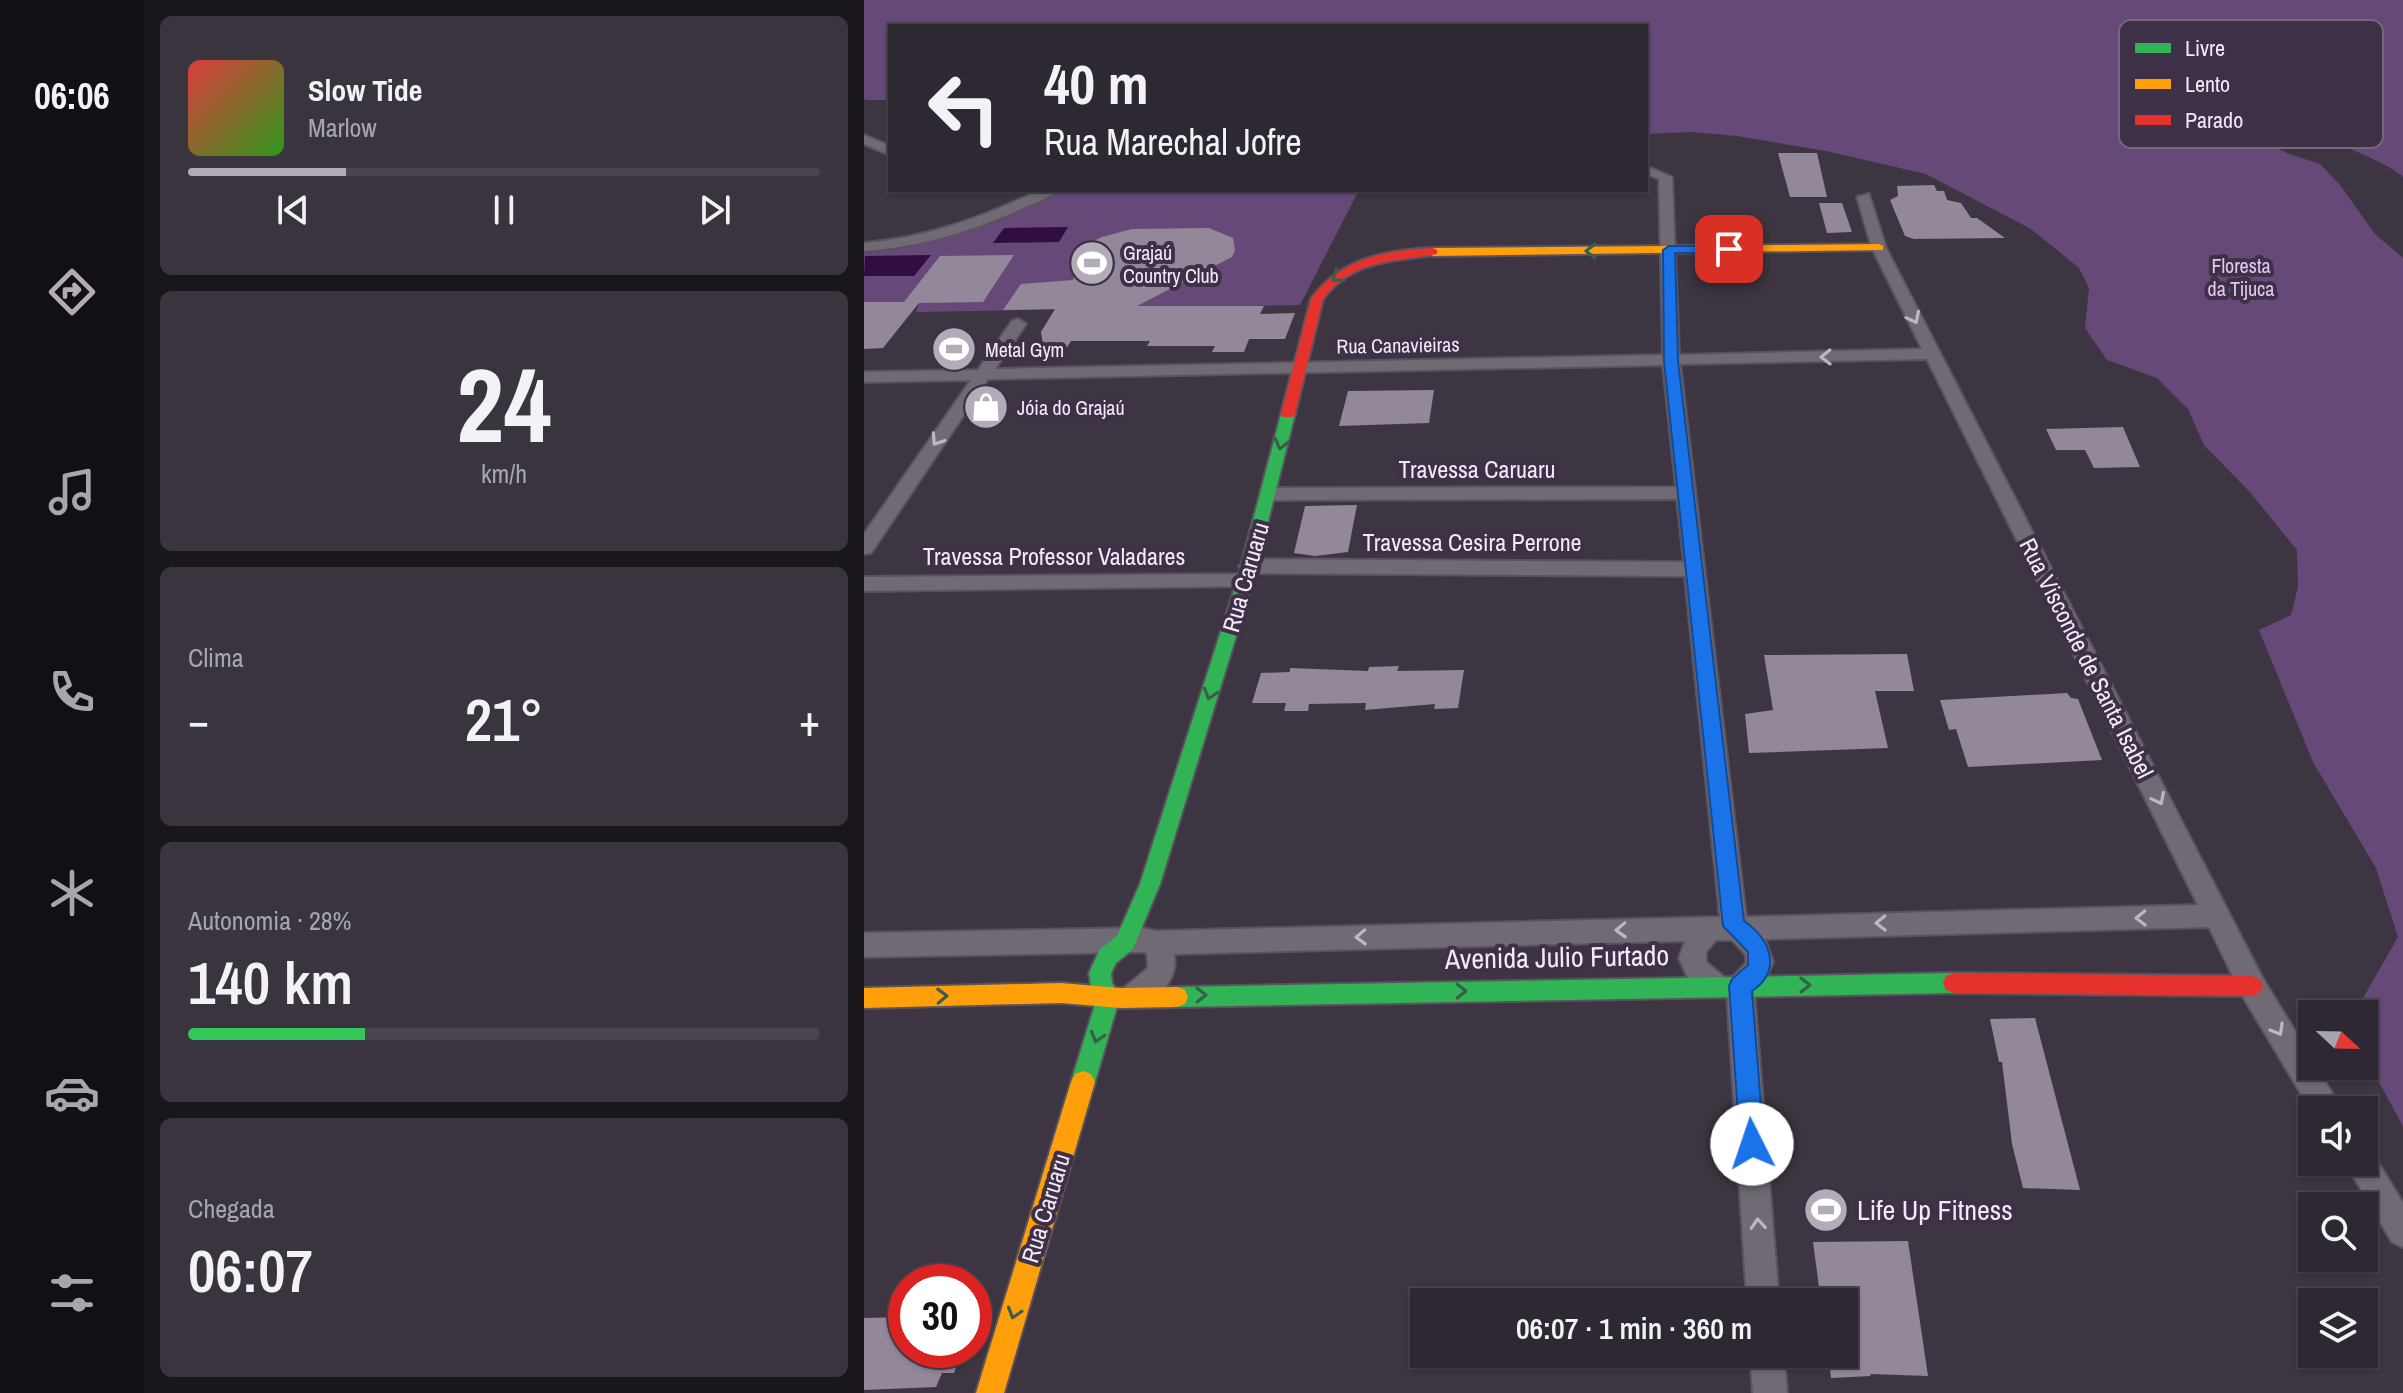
<!DOCTYPE html>
<html lang="pt">
<meta charset="utf-8">
<style>
:root{--surface:#2e2832;--page:#3a343e;--text:#f1f3f6;--muted:#a7a6ac;--line:#49444d;--accent:#b3abb8}
body{margin:0;font-family:"Archivo Narrow",sans-serif;background:var(--page);color:var(--text);height:100vh;display:flex;flex-direction:column;font-size:30px;white-space:nowrap}
*{box-sizing:border-box;margin:0}
p{font-size:26px;color:var(--muted)}
.icon{flex:none;width:44px;height:44px;fill:none;stroke:currentColor;stroke-width:2;stroke-linecap:round;stroke-linejoin:round}
.map{position:relative;flex:1;overflow:hidden}
.details{display:flex;flex-direction:column;gap:16px;padding:16px;background:#19161c;width:720px}
.details>*{flex:none}
.banner{position:absolute;left:24px;top:24px;width:760px;height:168px;border-radius:0px;box-shadow:0 2px 6px #0004,0 0 0 2px var(--line);background:#2e2832;color:var(--text);overflow:hidden}
.needle{width:52px;rotate:112deg}
.fabs{position:absolute;left:1434px;top:1000px;display:grid;gap:16px}
.fabs a{display:grid;place-items:center;width:80px;height:80px;border-radius:0px;background:var(--surface);box-shadow:0 2px 6px #0004,0 0 0 2px var(--line);font-size:40px}
.speed{position:absolute;left:24px;top:1264px;display:flex;gap:16px;font-size:40px;font-weight:700;text-align:center}
.speed>*{display:grid;place-content:center;width:104px;height:104px;border-radius:50%;background:var(--surface);box-shadow:0 2px 6px #0004,0 0 0 2px var(--line);line-height:1}
.speed .limit{border:12px solid #d22;background:#fff;color:#111}
.pin{position:absolute;display:grid;place-items:center;width:68px;height:68px;color:#fff;margin:-34px;border-radius:16px;box-shadow:0 4px 12px #0006}
.me{position:absolute;width:88px;margin:-44px;rotate:356deg;stroke-linejoin:round;filter:drop-shadow(0 0 6px #0008)}
.turn{display:flex;align-items:center;gap:28px;height:168px;padding:0 24px;font-size:36px}
.turn .icon{width:104px;height:104px;stroke-width:2.5}
.turn b{display:block;font-size:56px;line-height:68px}
.big{font-size:60px;font-weight:600;line-height:1.1}
.details .card{flex:1;display:flex;flex-direction:column;justify-content:center;gap:12px;min-width:0;padding:0 28px;border-radius:12px;background:var(--page)}
.details .dial{align-items:center;gap:0}
.dial b{font-size:104px;line-height:1}
.song{display:flex;align-items:center;gap:24px}
.cover{width:96px;height:96px;border-radius:12px;background:linear-gradient(135deg,hsl(0 70% 55%),hsl(110 70% 35%))}
.played{height:8px;border-radius:4px;background:linear-gradient(90deg,var(--accent) 25%,var(--line) 25%)}
.keys{display:flex;justify-content:space-around;direction:ltr}
.heat{display:flex;justify-content:space-between;align-items:center;font-size:44px;direction:ltr}
.charge{height:12px;border-radius:6px;background:linear-gradient(90deg,#34c759 28%,var(--line) 0)}
.trip{position:absolute;left:546px;top:1288px;width:448px;height:80px;border-radius:0px;background:var(--surface);box-shadow:0 2px 6px #0004,0 0 0 2px var(--line);font-weight:600;line-height:80px;text-align:center}
main{display:flex;flex:1;min-height:0}
.menu{display:flex;flex-direction:column;width:144px;justify-content:space-around;align-items:center;background:#121014;color:var(--muted)}
.menu .icon{width:56px;height:56px}
.menu .selected{color:var(--accent)}
.menu b{font-size:36px;color:var(--text)}
.map>svg:first-child{display:block}
.green{fill:#674979}
.water{fill:#320d43}
.building{fill:#93879a}
.lines{fill:none;stroke-linecap:round;stroke-linejoin:round}
.street-casing{stroke:#5a535e;stroke-width:4}
.fast-casing{stroke:#5a535e;stroke-width:4}
.slow-casing{stroke:#5a535e;stroke-width:4}
.jam-casing{stroke:#5a535e;stroke-width:4}
.street{fill:#6f6a73;fill-rule:evenodd}
.fast{fill:#30b455;fill-rule:evenodd}
.slow{fill:#ff9f0a;fill-rule:evenodd}
.jam{fill:#e5322d;fill-rule:evenodd}
.oneway{stroke:#395f4c}
.oneway2{stroke:#beb7c3}
.route{fill:#1a73e8;stroke:#114b97;stroke-width:2}
.labels{text-anchor:middle;dominant-baseline:central;stroke-width:8;stroke-linejoin:round;paint-order:stroke}
.far-poi-label{font-size:20px;fill:#f3eaf8;stroke:#3e3147;text-anchor:start}
.far-park-label{font-size:20px;fill:#e2c8f2;stroke:#3e3147}
.far-street-label{font-size:20px;fill:#f3eaf8;stroke:#3e3147}
.street-label{font-size:24px;fill:#f3eaf8;stroke:#3e3147}
.near-street-label{font-size:28px;fill:#f3eaf8;stroke:#3e3147}
.near-poi-label{font-size:28px;fill:#f3eaf8;stroke:#3e3147;text-anchor:start}
.key{fill:#3e3147;stroke:#74687c;stroke-width:2}
.key-label{font-size:22px;fill:#f3eaf8}
</style>
<main>
<nav class="menu">
<b>06:06</b>
<svg class="icon selected" aria-label="directions" viewBox="0 0 24 24"><path d="M12 3l9 9-9 9-9-9zM9 14v-3h6M13 9l2 2-2 2"/></svg>
<svg class="icon" aria-label="music" viewBox="0 0 24 24"><path d="M9 18V5l10-2v13"/><circle cx="6" cy="18" r="3"/><circle cx="16" cy="16" r="3"/></svg>
<svg class="icon" aria-label="phone" viewBox="0 0 24 24"><path d="M5 4h4l2 5-3 2q2 4 5 5l2-3 5 2v4C11 20 4 13 5 4z"/></svg>
<svg class="icon" aria-label="climate" viewBox="0 0 24 24"><path d="M12 3v18M4 7l16 10M4 17L20 7"/></svg>
<svg class="icon" aria-label="car" viewBox="0 0 24 24"><path d="M5 17H2v-5l4-1 3-4h7l3 4 3 1v5h-3M9 17h6M6 11h13"/><circle cx="7" cy="17" r="2"/><circle cx="17" cy="17" r="2"/></svg>
<svg class="icon" aria-label="filters" viewBox="0 0 24 24"><path d="M4 7h16M4 17h16"/><circle cx="9" cy="7" r="2"/><circle cx="15" cy="17" r="2"/></svg>
</nav>
<section class="details">
<div class="card">
<div class="song"><i class="cover"></i><div><b>Slow Tide</b><p>Marlow</p></div></div>
<div class="played"></div>
<div class="keys"><svg class="icon" aria-label="previous" viewBox="0 0 24 24"><path d="M18 5L8 12l10 7zM5 5v14"/></svg><svg class="icon" aria-label="pause" viewBox="0 0 24 24"><path d="M8 5v14M16 5v14"/></svg><svg class="icon" aria-label="next" viewBox="0 0 24 24"><path d="M6 5l10 7-10 7zM19 5v14"/></svg></div>
</div>
<div class="card dial"><b>24</b><p>km/h</p></div>
<div class="card"><p>Clima</p>
<div class="heat"><a>−</a><b class="big">21°</b><a>+</a></div>
</div>
<div class="card"><p>Autonomia · 28%</p><b class="big">140 km</b><div class="charge"></div></div>
<div class="card"><p>Chegada</p><b class="big">06:07</b></div>
</section>
<div class="map">
<svg width="1539" height="1393" viewBox="0 0 1539 1393">
<rect width="100%" height="100%" fill="#3d3642"/>
<path class="green" d="M0,0H1539V177C1519,156 1377,105 1350,115L1381,134L1425,154L1456,164L1476,185L1511,234L1539,258V1126L1500,1055V1014H1490L1534,937L1512,868L1449,762L1395,630L1427,615L1434,587L1433,550L1385,491L1340,445L1324,409L1293,378L1243,360L1221,328L1225,288L1215,268L1167,229L1062,174L962,151L873,136L826,132L782,134V26H26V100H3L0,99Z
M197,190H495L436,305L52,312L55,304L29,306L0,318V253C80,246 126,218 197,190Z"/>
<path class="water" d="M204,227L195,242L129,243L140,228Z
M67,255L50,276H0L1,256Z"/>
<path class="building" d="M914,153H953L963,197H926Z
M1070,185L1073,191H1080L1083,200L1097,203L1107,218H1113L1141,238L1050,239L1041,236L1026,200L1034,196L1033,186Z
M955,203H978L988,232L963,233Z
M345,228L369,238L371,250L368,257L273,306H400L396,314L431,313L421,339H385L380,352H348L351,346H283L286,341H207L201,351H180L177,332L191,309L139,310L157,284L209,280L215,255L221,245L238,237L268,229Z
M150,255L119,302L55,303L19,348L0,349V302H40L76,256Z
M570,390L565,423L475,426L484,391Z
M1259,427L1276,467L1230,468L1221,450H1192L1182,429Z
M493,505L484,552L451,556L430,553L441,506Z
M1043,654L1050,691H1011L1024,748L885,753L881,714L909,710L900,655Z
M535,666L533,671L600,670L594,708L570,709L571,704L501,710L502,703L445,704L444,711H420L422,703H388L397,673L426,672V668L504,671L505,667Z
M1203,693L1207,698L1214,699L1238,760L1104,767L1092,729L1085,730L1076,700Z
M1171,1018L1216,1190L1159,1188L1148,1144L1138,1062H1135L1126,1019Z
M1044,1241L1064,1376L1006,1374L1007,1376L967,1378L964,1354H980V1302H957L949,1242Z
M42,1317V1350H98L90,1373H78L72,1387L0,1390V1318Z"/>
<g class="lines">
<g class="street-casing">
<path id="street" d="M0,135L26,146V155L0,144Z
M782,166L808,177L815,355L1058,349L1008,248L993,197L1005,194L1022,248L1398,977L1448,1059V1066H1452L1478,1110L1448,1112L1378,995L1345,927L901,939L909,962L902,979L890,991L915,1302H883L863,993L853,997L825,981L815,958L821,941L310,954C315,980 293,1000 271,1008L261,1005L257,996L261,987L284,968L283,953L279,952L0,957V933L279,928L292,931L856,917L821,576L385,573L375,566L385,559L820,562L813,499L405,500L396,494L405,488L812,487L799,365L124,379L7,553L0,554V534L107,380L0,382V372L114,370L148,321L154,319L162,324L131,369L799,355L795,179L782,174ZM1063,359L1334,905L882,917L816,364ZM852,940H868L882,955V963L865,981L842,962V952Z
M176,190H194C184,199 168,204 155,210C106,232 55,247 0,251V243C63,238 119,217 176,190Z
M381,574L388,576L391,581L388,586L0,591V577Z
M1500,1149L1507,1151L1539,1203V1247L1528,1242L1481,1162H1500Z
M886,1354H920L923,1393H889Z"/>
</g>
<g class="fast-casing">
<path id="fast" d="M424,410L431,414L389,581L296,884L269,949L252,963L247,973L248,983L256,996L231,1082L227,1090L219,1093L211,1090L207,1082L233,998L227,987L225,973L236,949L253,936L276,884L373,581L417,414Z
M1090,973L1098,976L1101,983L1098,990L1090,993L313,1007L305,1004L302,997L305,990L313,987Z"/>
</g>
<g class="slow-casing">
<path id="slow" d="M1015,244L1019,246V250L569,256L563,252L569,248Z
M197,983L256,988L313,987L321,990L324,997L321,1004L313,1007L256,1008L197,1003L0,1008V988Z
M219,1071L227,1074L231,1082L140,1393H112L207,1082L211,1074Z"/>
</g>
<g class="jam-casing">
<path id="jam" d="M569,248L573,250V254C529,262 489,259 459,299L431,414L429,417H419L417,414L447,299C476,259 521,250 569,248Z
M1090,973L1388,976L1396,979L1399,986L1396,993L1388,996L1090,993L1082,990L1079,983L1082,976Z"/>
</g>
<use href="#street" class="street"/>
<use href="#fast" class="fast"/>
<use href="#slow" class="slow"/>
<use href="#jam" class="jam"/>
</g>
<defs><path id="oneway-chevron" d="M-2-3.5L2.5 0L-2 3.5" fill="none" stroke-width="1.6" stroke-linecap="round" stroke-linejoin="round" transform="scale(2)"/></defs>
<g class="oneway">
<use href="#oneway-chevron" transform="translate(727 251) rotate(180)"/>
<use href="#oneway-chevron" transform="translate(473 277) rotate(145)"/>
<use href="#oneway-chevron" transform="translate(417 444) rotate(104)"/>
<use href="#oneway-chevron" transform="translate(346 694) rotate(107)"/>
<use href="#oneway-chevron" transform="translate(941 985) rotate(-1)"/>
<use href="#oneway-chevron" transform="translate(597 991) rotate(-1)"/>
<use href="#oneway-chevron" transform="translate(337 995) rotate(-1)"/>
<use href="#oneway-chevron" transform="translate(78 996) rotate(-2)"/>
<use href="#oneway-chevron" transform="translate(233 1037) rotate(107)"/>
<use href="#oneway-chevron" transform="translate(150 1313) rotate(107)"/>
</g>
<g class="oneway2">
<use href="#oneway-chevron" transform="translate(1050 318) rotate(63)"/>
<use href="#oneway-chevron" transform="translate(962 357) rotate(179)"/>
<use href="#oneway-chevron" transform="translate(73 440) rotate(124)"/>
<use href="#oneway-chevron" transform="translate(1295 799) rotate(63)"/>
<use href="#oneway-chevron" transform="translate(1277 918) rotate(179)"/>
<use href="#oneway-chevron" transform="translate(1017 923) rotate(179)"/>
<use href="#oneway-chevron" transform="translate(757 930) rotate(178)"/>
<use href="#oneway-chevron" transform="translate(497 937) rotate(178)"/>
<use href="#oneway-chevron" transform="translate(1414 1030) rotate(60)"/>
<use href="#oneway-chevron" transform="translate(894 1224) rotate(-94)"/>
</g>
<path class="route" d="M805,246H865L871,249L865,253H811L814,361L880,921C906,939 919,970 888,991L900,1144L896,1153L888,1156L879,1153L876,1144L865,986L868,979L884,965V952L859,926L800,361L799,250Z"/>
<defs>
<g id="stadium-disc" transform="scale(2.3)"><circle r="9.5" fill="#b3abb8" stroke="#3e3147"/><path d="M0-5a6.5 5 0 1 0 0 10a6.5 5 0 1 0 0-10ZM-3.5-1.8h7v3.6h-7Z" fill="#fff"/></g>
<g id="shop-disc" transform="scale(2.3)"><circle r="9.5" fill="#b3abb8" stroke="#3e3147"/><path d="M-5-2.5h2.3a2.7 3.5 0 0 1 5.4 0H5L5.5 6h-11ZM-1.5-2.5h3a1.5 2.3 0 0 0-3 0Z" fill="#fff"/></g>
</defs>
<g fill-rule="evenodd">
<use href="#stadium-disc" x="228" y="263"/>
<use href="#stadium-disc" x="90" y="349"/>
<use href="#shop-disc" x="122" y="407"/>
<use href="#stadium-disc" x="962" y="1210"/>
</g>
<g class="labels">
<g class="far-poi-label">
<text x="259" y="252">Grajaú<tspan x="259" dy="23">Country Club</tspan></text>
<text x="121" y="349">Metal Gym</text>
<text x="153" y="407">Jóia do Grajaú</text>
</g>
<g class="far-park-label">
<text x="1377" y="265">Floresta<tspan x="1377" dy="23">da Tijuca</tspan></text>
</g>
<g class="far-street-label">
<text transform="translate(534 345) rotate(-1)">Rua Canavieiras</text>
</g>
<g class="street-label">
<text x="613" y="469">Travessa Caruaru</text>
<text x="608" y="542">Travessa Cesira Perrone</text>
<text x="190" y="556">Travessa Professor Valadares</text>
<text transform="translate(381 577) rotate(-74)">Rua Caruaru</text>
<text transform="translate(1223 658) rotate(63)">Rua Visconde de Santa Isabel</text>
<text transform="translate(181 1208) rotate(-73)">Rua Caruaru</text>
</g>
<g class="near-street-label">
<text transform="translate(693 957) rotate(-1)">Avenida Julio Furtado</text>
</g>
<g class="near-poi-label">
<text x="993" y="1210">Life Up Fitness</text>
</g>
</g>
<rect x="1255" y="20" width="264" height="128" rx="12" class="key"/>
<rect x="1271" y="43" width="36" height="10" fill="#30b455"/>
<rect x="1271" y="79" width="36" height="10" fill="#ff9f0a"/>
<rect x="1271" y="115" width="36" height="10" fill="#e5322d"/>
<g class="key-label">
<text x="1321" y="56">Livre</text>
<text x="1321" y="92">Lento</text>
<text x="1321" y="128">Parado</text>
</g>
</svg>
<div class="fabs">
<a><svg class="needle" viewBox="-14 -14 28 28"><path d="M0-13l5 13h-10z" fill="#e53935"/><path d="M0 13l5-13h-10z" fill="#a7a6ac"/></svg></a>
<a><svg class="icon" aria-label="sound" viewBox="0 0 24 24"><path d="M4 9h4l5-4v14l-5-4H4zM17 9q2 3 0 6"/></svg></a>
<a><svg class="icon" aria-label="search" viewBox="0 0 24 24"><circle cx="10" cy="10" r="6"/><path d="M15 15l6 6"/></svg></a>
<a><svg class="icon" aria-label="layers" viewBox="0 0 24 24"><path d="M12 4l9 5-9 5-9-5zM3 14l9 5 9-5"/></svg></a>
</div>
<div class="speed"><div class="limit">30</div></div>
<div class="pin" style="left:865px;top:249px;background:#d93025"><svg class="icon" aria-label="arrive" viewBox="0 0 24 24"><path d="M6 21V4h12l-3 4 3 4H6"/></svg></div>
<svg class="me" style="left:888px;top:1144px" viewBox="-20 -20 40 40"><circle r="19" fill="#fff"/><path d="M0-13L10 11 0 6-10 11z" fill="#1a73e8"/></svg>
<div class="trip">06:07 · 1 min · 360 m</div>
<div class="banner">
<div class="turn"><svg class="icon" aria-label="left" viewBox="0 0 24 24"><path d="M17 20v-9H6M10 6l-5 5 5 5"/></svg><div><b>40 m</b>Rua Marechal Jofre</div></div>
</div>
</div>
</main>
